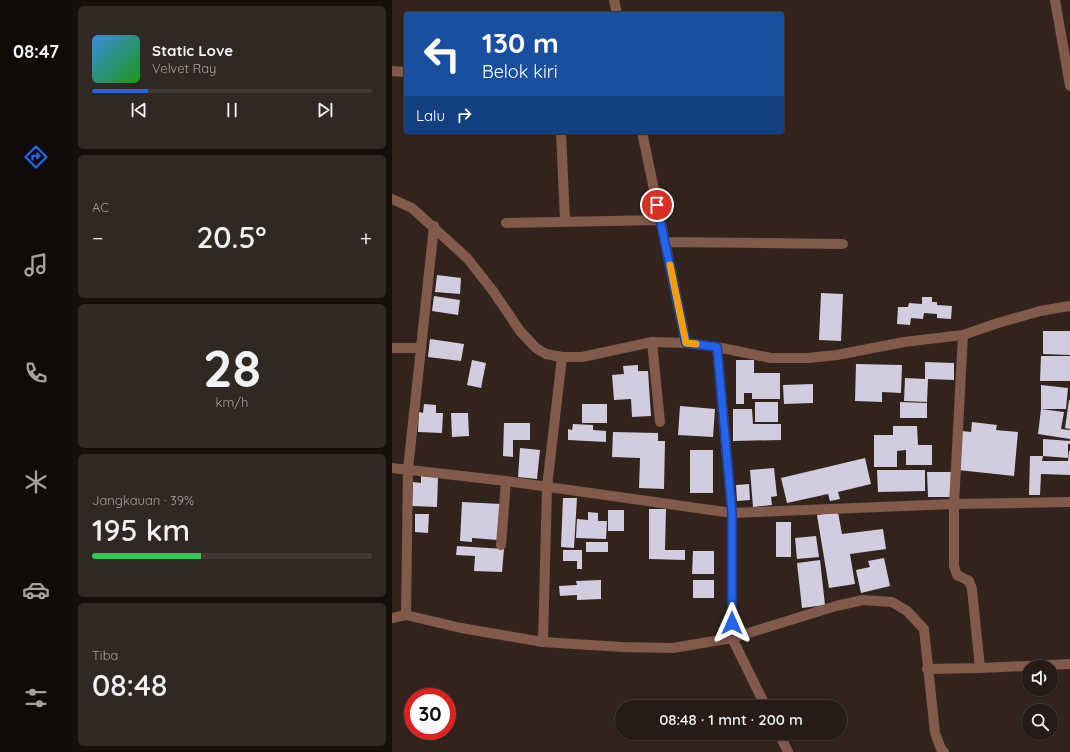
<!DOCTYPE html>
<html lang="id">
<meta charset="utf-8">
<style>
:root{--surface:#261b16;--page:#322823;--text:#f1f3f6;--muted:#a4a1a1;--line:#423935;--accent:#2563eb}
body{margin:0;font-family:Quicksand,sans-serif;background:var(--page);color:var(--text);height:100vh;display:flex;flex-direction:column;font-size:15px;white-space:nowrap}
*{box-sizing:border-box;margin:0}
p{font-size:13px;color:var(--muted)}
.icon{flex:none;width:22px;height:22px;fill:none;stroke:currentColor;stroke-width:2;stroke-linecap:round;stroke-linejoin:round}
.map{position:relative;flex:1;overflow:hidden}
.drawer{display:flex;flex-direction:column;gap:6px;padding:6px;background:#150f0c;width:320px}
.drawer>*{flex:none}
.banner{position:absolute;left:12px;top:12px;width:380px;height:122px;border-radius:4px;box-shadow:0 1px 3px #0004,0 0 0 1px var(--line);background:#1a4fa0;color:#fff;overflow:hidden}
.buttons{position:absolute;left:630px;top:660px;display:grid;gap:8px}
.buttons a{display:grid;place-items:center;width:36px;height:36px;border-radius:50%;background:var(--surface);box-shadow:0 1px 3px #0004,0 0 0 1px var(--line);font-size:20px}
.speed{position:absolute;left:12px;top:688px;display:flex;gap:8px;font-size:20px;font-weight:700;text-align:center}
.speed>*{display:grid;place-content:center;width:52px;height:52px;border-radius:50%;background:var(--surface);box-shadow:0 1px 3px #0004,0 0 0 1px var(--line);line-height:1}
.speed .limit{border:6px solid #d22;background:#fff;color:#111}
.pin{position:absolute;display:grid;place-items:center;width:34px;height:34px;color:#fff;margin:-17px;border:2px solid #fff;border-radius:50%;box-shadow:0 1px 4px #0007}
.me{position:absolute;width:44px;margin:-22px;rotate:0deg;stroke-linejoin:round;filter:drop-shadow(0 0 3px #0008)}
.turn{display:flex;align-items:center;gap:14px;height:84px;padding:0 12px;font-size:18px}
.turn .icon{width:52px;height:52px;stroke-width:2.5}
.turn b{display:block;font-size:28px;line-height:34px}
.then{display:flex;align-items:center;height:38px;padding:0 12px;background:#0003;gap:8px;font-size:15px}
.big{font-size:30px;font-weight:600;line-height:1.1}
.drawer .tile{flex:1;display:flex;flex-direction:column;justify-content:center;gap:6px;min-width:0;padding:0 14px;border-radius:6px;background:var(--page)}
.drawer .dial{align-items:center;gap:0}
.dial b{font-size:52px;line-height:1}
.song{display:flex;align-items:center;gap:12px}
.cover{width:48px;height:48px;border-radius:6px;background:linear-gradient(135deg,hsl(210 70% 55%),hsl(120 70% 35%))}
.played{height:4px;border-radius:2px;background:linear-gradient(90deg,var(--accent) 20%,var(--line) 20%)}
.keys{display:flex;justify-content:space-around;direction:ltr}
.heat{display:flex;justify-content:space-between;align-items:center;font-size:22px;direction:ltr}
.charge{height:6px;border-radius:3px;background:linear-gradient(90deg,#34c759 39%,var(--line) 0)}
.trip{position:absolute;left:223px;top:700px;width:232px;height:40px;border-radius:20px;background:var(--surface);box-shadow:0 1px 3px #0004,0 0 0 1px var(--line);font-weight:600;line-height:40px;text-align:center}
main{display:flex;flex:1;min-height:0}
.tab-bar{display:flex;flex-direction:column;width:72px;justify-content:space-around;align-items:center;background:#0f0b09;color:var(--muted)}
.tab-bar .icon{width:28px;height:28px}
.tab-bar .current{color:var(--accent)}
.tab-bar b{font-size:18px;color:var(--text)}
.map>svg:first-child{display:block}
.building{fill:#d1ccde}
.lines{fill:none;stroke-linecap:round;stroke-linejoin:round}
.minor{stroke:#815a4b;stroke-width:10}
.route-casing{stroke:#184099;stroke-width:10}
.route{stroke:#2563eb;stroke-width:7}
.slow{stroke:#f59e0b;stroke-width:7}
</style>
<main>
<nav class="tab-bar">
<b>08:47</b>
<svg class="icon current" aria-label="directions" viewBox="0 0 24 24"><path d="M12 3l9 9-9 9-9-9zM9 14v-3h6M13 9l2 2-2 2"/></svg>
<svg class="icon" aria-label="music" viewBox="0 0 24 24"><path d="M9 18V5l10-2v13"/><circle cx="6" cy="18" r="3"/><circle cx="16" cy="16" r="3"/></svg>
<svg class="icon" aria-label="phone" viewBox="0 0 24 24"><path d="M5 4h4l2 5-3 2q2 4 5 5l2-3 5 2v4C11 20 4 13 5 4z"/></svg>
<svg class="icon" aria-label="climate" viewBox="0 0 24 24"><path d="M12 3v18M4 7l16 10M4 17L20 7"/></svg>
<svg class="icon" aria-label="car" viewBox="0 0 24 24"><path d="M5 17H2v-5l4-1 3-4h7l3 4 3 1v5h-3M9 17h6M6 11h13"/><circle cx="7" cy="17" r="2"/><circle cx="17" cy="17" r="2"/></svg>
<svg class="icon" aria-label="filters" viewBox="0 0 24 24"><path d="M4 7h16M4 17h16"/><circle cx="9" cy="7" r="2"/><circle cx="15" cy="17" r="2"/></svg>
</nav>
<section class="drawer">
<div class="tile">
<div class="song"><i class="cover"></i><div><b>Static Love</b><p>Velvet Ray</p></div></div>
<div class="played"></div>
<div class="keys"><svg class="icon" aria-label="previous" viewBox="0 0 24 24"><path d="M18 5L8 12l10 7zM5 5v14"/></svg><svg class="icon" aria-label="pause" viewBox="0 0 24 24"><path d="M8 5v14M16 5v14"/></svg><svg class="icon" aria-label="next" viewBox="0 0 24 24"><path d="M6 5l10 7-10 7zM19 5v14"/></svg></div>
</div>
<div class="tile"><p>AC</p>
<div class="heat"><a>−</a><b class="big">20.5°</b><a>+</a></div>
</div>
<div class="tile dial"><b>28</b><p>km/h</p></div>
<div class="tile"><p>Jangkauan · 39%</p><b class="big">195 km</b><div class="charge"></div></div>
<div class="tile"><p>Tiba</p><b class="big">08:48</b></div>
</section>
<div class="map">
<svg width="678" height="752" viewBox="0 0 678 752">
<rect width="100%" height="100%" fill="#32241d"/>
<path class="building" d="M45,275L69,278L68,294L43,292Z
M429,293L451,294L449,341L427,340Z
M42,296L68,300L66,315L40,311Z
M530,297H540V302H545V305L560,306L559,319L545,318V314L532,313L531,319L519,318L518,325L505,324L506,307H516L517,303L530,304Z
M651,331H678V355L651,354Z
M38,339L72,344L69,361L36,357Z
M649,356H678V381H648Z
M80,360L94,363L89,388L75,385Z
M344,360H362V373H388V399H360V393H352V404H344Z
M533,362L562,363V380L536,379L535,402L512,401L513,378L533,379Z
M464,364L510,365L509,393L490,392V402L463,401Z
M246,365V371H256L259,416L240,417L239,399L222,400L220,375L232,374L231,366Z
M421,384V403L392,404L391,385Z
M649,385L676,388L674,409H649Z
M677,400H678V429L673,428Z
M363,402H386V422H363Z
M508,402L535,403V418H508Z
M32,404L44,405V413H51L50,433L26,432L27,412L31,413Z
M190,404H215V423H190Z
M288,406L323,409L321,437L286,435Z
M341,409H360L361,424H389V440L341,441Z
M649,409L672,412L669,429L678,430V439L646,434Z
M59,413H76L77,436L60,437Z
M580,422L605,425L604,430L626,432L622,476L566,470L570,431L579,432Z
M112,423H138V440H121V457L111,456Z
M181,424L201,425V430L214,431V442L176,440V429L180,430Z
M501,426H525L526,445H540V465H514V450L505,451V467H482V435H501Z
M221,432L266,433V441H273L272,489L247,488L248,458L220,457Z
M651,439L678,441V444H676V458L651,456Z
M128,448L148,450L145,479L126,477Z
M298,450H321V493H298Z
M677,451H678V475L649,474L648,495H637L638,456H651L650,461H676Z
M473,458L479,484L446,492L448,499L438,501L436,494L395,503L389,478Z
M382,468L385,496L379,497L380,505L361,507L358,470Z
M485,470H533V491L486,492Z
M535,472H560L561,497H536Z
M29,476L46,477L45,507L20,506L21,482L29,483Z
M357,484L358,500L345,501L344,485Z
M171,498H185L182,548L169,547Z
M70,502L109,504L106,540L80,538V542L68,541Z
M257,509H274L273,550H293V560L257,559Z
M216,510H232V531H216Z
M196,512L206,513V521H215L214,539L184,538L185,519L196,520Z
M446,512L450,534L491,529L494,549L458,554L463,584L437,588L425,515Z
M23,514H37L36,533L23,532Z
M384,522H399V557H384Z
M424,536L427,557L405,559L403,538Z
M194,542H216V552H194Z
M65,546L112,549L110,572L82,571L83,556L64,555Z
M171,550H190V569H185V561H171Z
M301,551H322V574H300Z
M492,558L498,586L469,593L464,570L478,567L476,561Z
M428,560L433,605L410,608L405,563Z
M209,580V599L185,600V595L168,596L167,586L185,585L184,581Z
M301,580H322V598H301Z"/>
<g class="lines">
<path class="minor" d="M222,0L225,14
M663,0L678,86
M0,71L14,72
M169,132L173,221
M250,132L294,343
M0,199L20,208L75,258L101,291L128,331L144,348L154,354L170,357H190L260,342L294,343L325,347L379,358H416L445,355L512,342L571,335L606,323L648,311L678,306
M114,223L268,220
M273,242L451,244
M571,335L562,504V566L565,575L577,581L580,589L588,668
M260,342L268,422
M325,347L340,513V638L374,707
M0,348H29L16,469L14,615
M29,348L42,226
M0,468L114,481L340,513L562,504L678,502
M109,545L114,481
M0,618L14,615L69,628L151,642L230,647L281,648L340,638L444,606L471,600L500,602L515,611L532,629L543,733L549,749L552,752
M151,642L155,487L170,357
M535,669L588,668L678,664
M387,733L396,752"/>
</g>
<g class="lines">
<g class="route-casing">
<path id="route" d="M265,205L294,343L325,347L340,513V623"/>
</g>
<use href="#route" class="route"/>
<path class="slow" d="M278,265L294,343L304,344"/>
</g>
</svg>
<div class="buttons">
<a><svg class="icon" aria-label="sound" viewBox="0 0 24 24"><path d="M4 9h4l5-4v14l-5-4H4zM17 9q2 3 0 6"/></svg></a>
<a><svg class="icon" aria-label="search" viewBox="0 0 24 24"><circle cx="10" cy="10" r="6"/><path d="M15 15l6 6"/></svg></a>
</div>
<div class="speed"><div class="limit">30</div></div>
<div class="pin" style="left:265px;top:205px;background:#d93025"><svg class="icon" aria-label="arrive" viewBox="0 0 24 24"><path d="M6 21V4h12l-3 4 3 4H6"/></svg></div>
<svg class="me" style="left:340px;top:623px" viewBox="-20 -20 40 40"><path d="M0-17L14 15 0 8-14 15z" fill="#2563eb" stroke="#fff" stroke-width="4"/></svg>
<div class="trip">08:48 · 1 mnt · 200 m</div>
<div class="banner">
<div class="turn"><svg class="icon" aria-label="left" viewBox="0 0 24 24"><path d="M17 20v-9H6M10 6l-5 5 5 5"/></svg><div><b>130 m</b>Belok kiri</div></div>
<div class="then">Lalu<svg class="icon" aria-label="right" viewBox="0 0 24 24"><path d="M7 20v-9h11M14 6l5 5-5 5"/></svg></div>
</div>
</div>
</main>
